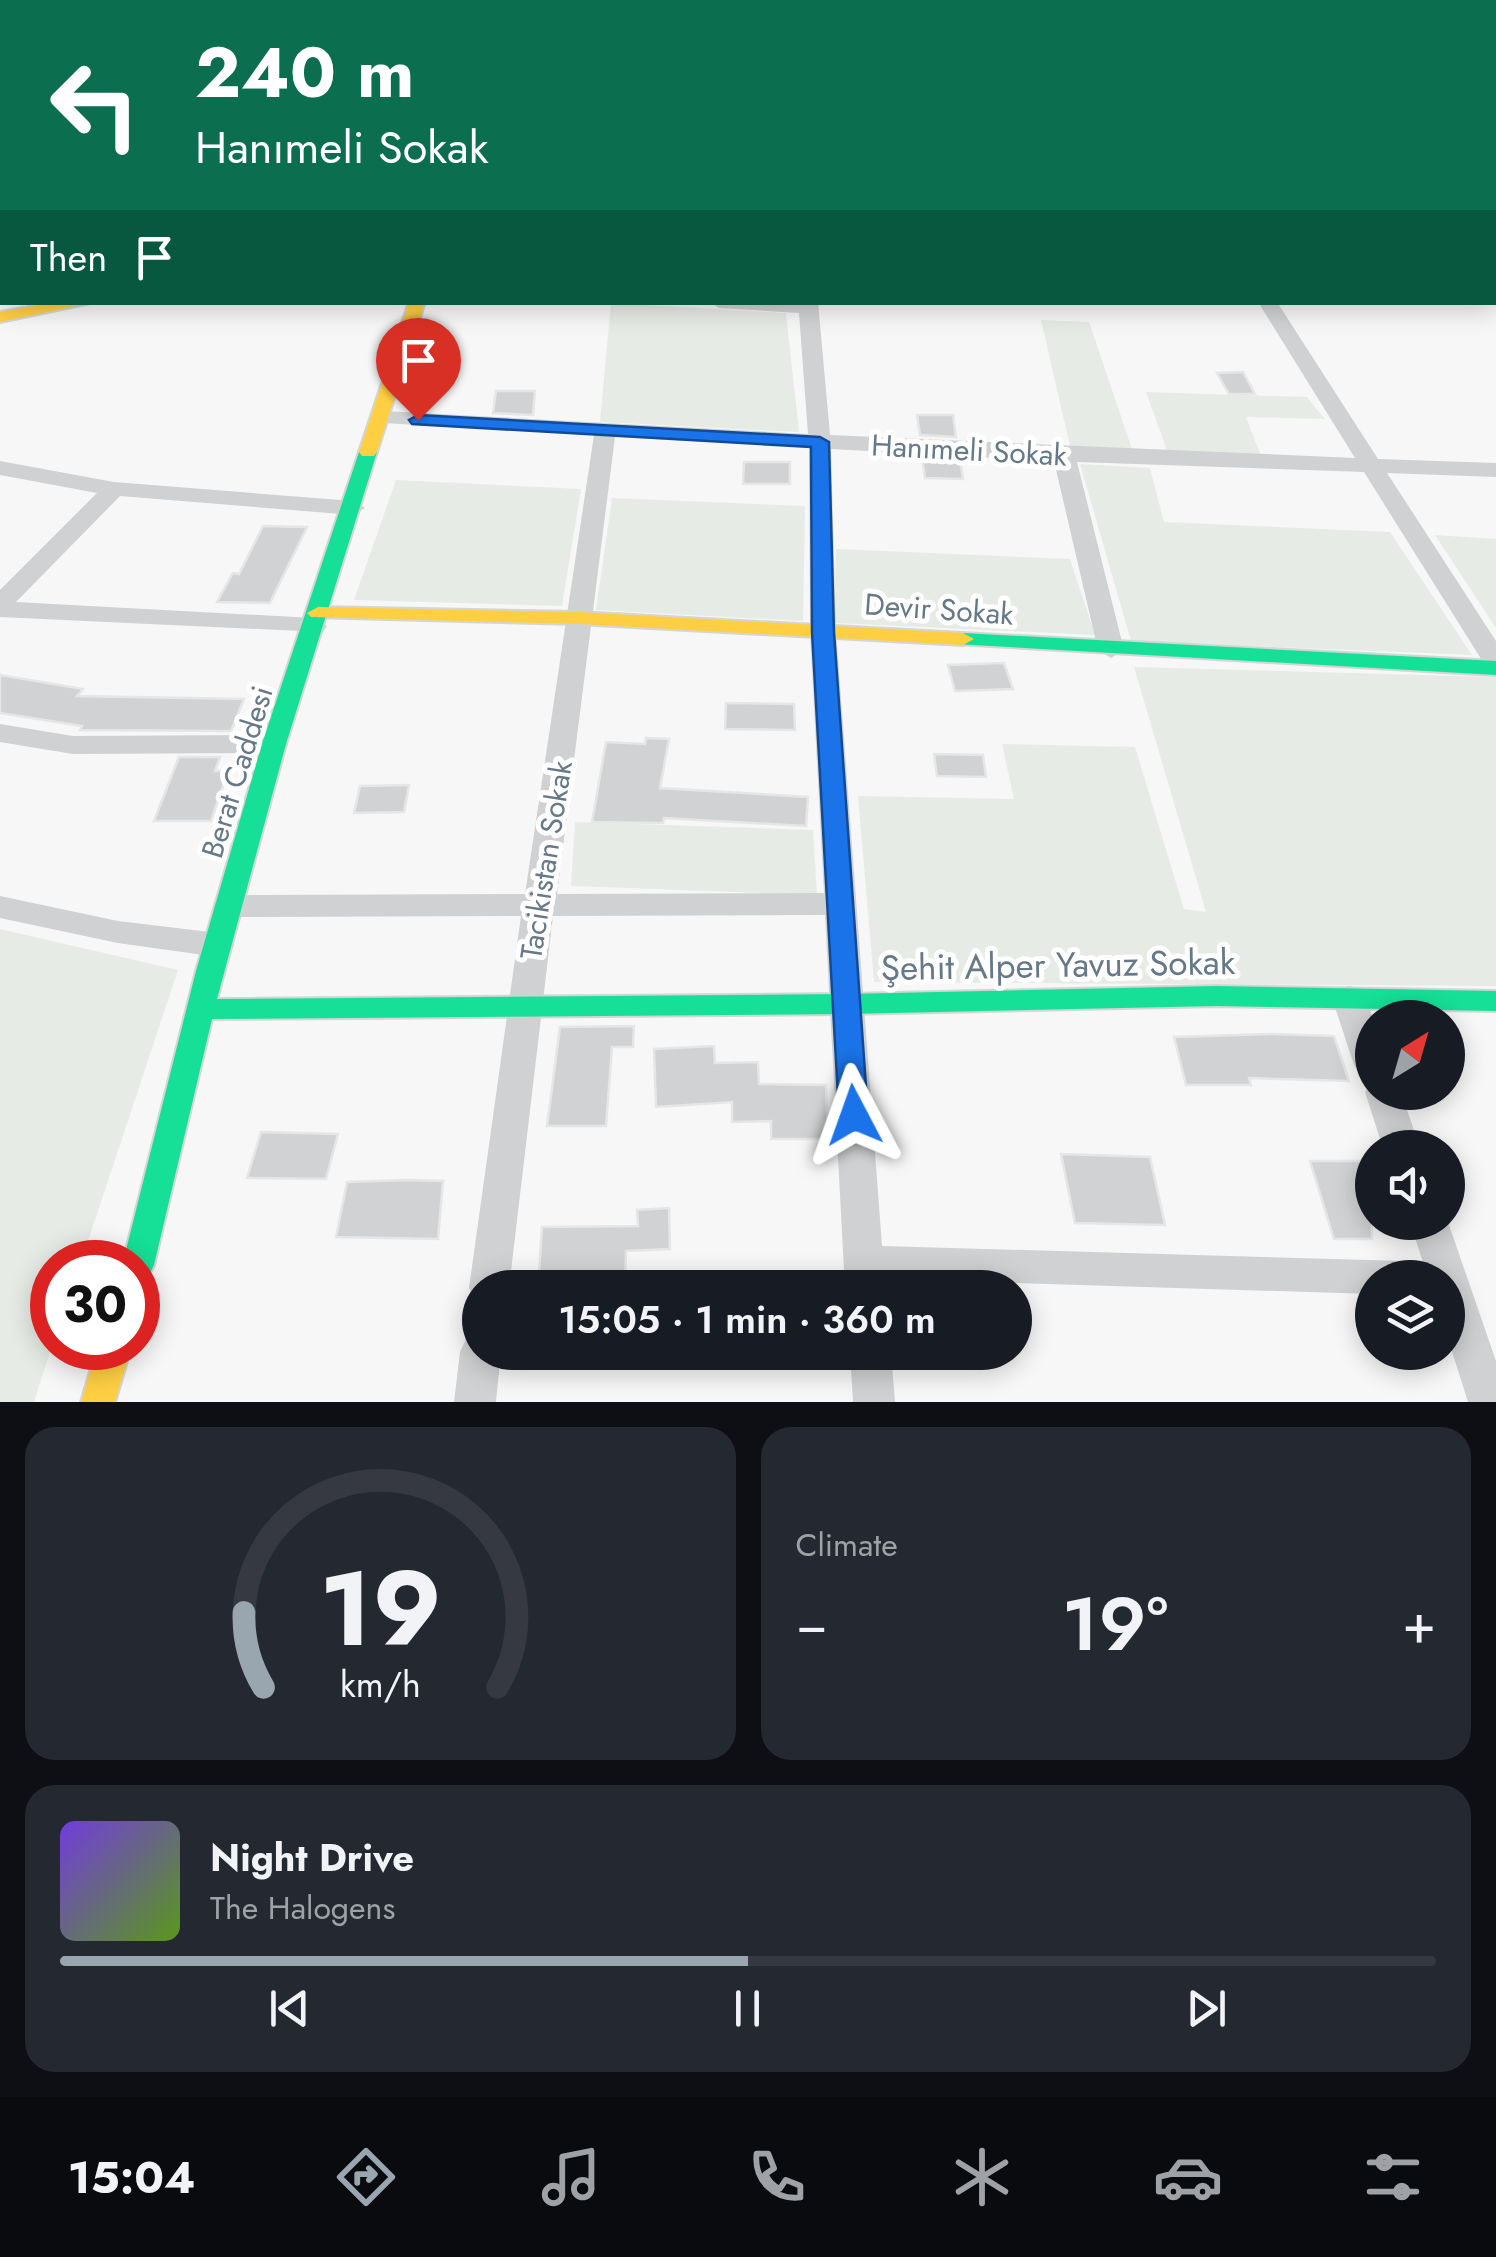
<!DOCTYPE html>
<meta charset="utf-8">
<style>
:root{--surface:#171b24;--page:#242831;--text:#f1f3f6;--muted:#9ea1a6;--line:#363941;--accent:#99a5af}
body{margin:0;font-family:Jost,sans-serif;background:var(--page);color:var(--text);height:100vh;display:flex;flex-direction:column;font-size:38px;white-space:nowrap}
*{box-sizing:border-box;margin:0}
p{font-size:32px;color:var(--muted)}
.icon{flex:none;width:55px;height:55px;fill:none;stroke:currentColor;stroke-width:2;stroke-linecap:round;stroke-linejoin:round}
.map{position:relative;height:1402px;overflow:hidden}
.details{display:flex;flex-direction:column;gap:25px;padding:25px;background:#0d0f14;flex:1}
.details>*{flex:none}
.guide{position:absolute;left:0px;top:0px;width:1498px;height:305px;box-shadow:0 5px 25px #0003;background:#0b6e4f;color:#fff;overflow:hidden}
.needle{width:65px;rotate:37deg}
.fabs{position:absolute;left:1355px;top:1000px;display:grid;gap:20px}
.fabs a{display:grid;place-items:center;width:110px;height:110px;border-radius:50%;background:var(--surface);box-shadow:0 5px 25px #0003;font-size:50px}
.speed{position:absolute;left:30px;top:1240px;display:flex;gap:20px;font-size:50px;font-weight:700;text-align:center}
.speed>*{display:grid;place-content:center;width:130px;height:130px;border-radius:50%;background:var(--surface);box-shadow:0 5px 25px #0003;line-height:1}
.speed .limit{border:15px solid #d22;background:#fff;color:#111}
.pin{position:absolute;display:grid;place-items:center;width:85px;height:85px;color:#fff;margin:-102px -42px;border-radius:50% 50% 50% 0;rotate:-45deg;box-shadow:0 0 10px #0007}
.pin .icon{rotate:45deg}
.me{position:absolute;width:110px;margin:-55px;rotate:356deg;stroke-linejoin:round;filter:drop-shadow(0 0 8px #0008)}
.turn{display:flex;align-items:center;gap:35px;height:210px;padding:0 30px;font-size:45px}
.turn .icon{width:130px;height:130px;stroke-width:2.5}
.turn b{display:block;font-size:70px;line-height:85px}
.then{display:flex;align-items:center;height:95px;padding:0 30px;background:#0003;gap:20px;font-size:38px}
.big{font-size:75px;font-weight:600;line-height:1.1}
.details .card{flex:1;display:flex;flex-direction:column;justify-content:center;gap:15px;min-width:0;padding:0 35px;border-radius:30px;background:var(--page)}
.details .dial{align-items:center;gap:0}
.dial svg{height:260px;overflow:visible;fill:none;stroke:var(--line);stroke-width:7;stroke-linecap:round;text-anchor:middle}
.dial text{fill:var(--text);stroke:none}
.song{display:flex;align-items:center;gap:30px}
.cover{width:120px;height:120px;border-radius:15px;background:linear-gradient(135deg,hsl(260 70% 55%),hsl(90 70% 35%))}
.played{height:10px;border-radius:5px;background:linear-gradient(90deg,var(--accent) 50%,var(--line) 50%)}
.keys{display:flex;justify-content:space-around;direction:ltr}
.heat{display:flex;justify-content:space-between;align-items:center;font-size:55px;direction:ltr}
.details .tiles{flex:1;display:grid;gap:25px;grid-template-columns:1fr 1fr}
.card:last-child{grid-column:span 2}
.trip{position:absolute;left:462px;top:1270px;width:570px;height:100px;border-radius:50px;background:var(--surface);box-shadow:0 5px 25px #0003;font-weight:600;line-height:100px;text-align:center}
.dock{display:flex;height:160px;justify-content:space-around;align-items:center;background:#090b0e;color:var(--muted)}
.dock .icon{width:70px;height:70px}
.dock .on{color:var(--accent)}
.dock b{font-size:45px;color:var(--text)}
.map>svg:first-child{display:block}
.green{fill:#e7ebe5}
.building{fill:#d0d2d3;stroke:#e6e6e6;stroke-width:2.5}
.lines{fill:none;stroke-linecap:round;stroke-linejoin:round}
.fast-casing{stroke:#d4d5d6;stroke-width:4}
.slow-casing{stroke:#d4d5d6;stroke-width:4}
.jam-casing{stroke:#d4d5d6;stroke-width:26}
.street{fill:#cfd1d2;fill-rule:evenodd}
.fast{fill:#16e098;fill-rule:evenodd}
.slow{fill:#ffcf43;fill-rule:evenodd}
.jam{stroke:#f24e42;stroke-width:22}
.route{fill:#1a73e8;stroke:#114b97;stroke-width:2.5}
.labels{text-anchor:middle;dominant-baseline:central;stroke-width:10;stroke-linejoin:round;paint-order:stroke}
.street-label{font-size:30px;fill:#667988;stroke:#fff}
.near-street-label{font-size:35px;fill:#667988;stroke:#fff}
</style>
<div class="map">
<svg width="1496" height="1402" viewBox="0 0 1496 1402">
<rect width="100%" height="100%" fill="#f7f7f7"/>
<path class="green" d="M611,303L786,313L799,432L600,422Z
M1041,320L1089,322L1132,449L1070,446Z
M1146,392L1307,397L1325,419L1246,417L1261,456L1168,453Z
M1080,464L1150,468L1164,522L1390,532L1472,655L1131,641Z
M396,480L581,489L562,606L354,600Z
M612,498L805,506L803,621L596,610Z
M1435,535L1496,539V628Z
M836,549L1070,559L1095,635L834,623Z
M1134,667L1496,677V986L874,982L858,796L1014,799L1002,744L1135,747L1184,909L1206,912Z
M575,822L813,830L817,895L571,886Z
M0,929L178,970L81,1262H52V1346L34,1402H0Z"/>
<path class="building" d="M1243,372L1255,394H1229L1217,373Z
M496,391H535L533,415L493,413Z
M917,415H953L956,437L920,435Z
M922,458L960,460L963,479L925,478Z
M744,462H790V484H743Z
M263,526L307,527L270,603L217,602L233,573L239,574Z
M1004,663L1013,689L955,691L948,665Z
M0,675L83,689L77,696L244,699L231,731L80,730L82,726L0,713Z
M726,703L794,704L795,730L725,729Z
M646,738L669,739L660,788L808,797L806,826L664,818L663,823L592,822L606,742L645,744Z
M934,754L983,755L986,777L937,776Z
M179,757H220L215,771H228L211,821H154Z
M409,785L404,812L354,813L360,786Z
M634,1026L633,1047H612L606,1126H547L560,1027Z
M1271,1034L1334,1036L1349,1081L1249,1078L1251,1085H1186L1174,1037Z
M714,1046L715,1063L758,1062L759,1084L826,1085L828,1139H771V1121L732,1122V1102L656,1107L654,1049Z
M261,1132L338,1134L326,1179L247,1178Z
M1061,1154L1150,1157L1165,1225L1075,1223Z
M1310,1161H1372V1239H1334Z
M407,1180L443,1181L438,1239L336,1237L347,1182Z
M669,1208L670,1249L626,1251L625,1286L538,1287L542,1227L638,1226L637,1210Z"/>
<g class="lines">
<g class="fast-casing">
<path id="fast" d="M0,54H2V60H0Z
M368,447L377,452L286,744L217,999L847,994L1216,986L1496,991V1011L1216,1006L847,1014L212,1019L154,1265L149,1275L138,1279V1262H123L196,971L262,744L359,452Z
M963,633L1496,661V675L955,644L952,639L955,634Z"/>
</g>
<g class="slow-casing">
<path id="slow" d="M1495,75H1496V83H1495Z
M57,302H95L0,322V312Z
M409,302H425L377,452L374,456H362L359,452Z
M318,607L578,612L963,633L974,639L963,645L578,624L311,617L307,613Z
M97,1348H131L115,1402H81Z"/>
</g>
<g class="jam-casing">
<path id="jam" d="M509,2L511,0"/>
</g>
<path class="street" d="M635,0H707L634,2Z
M787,0H800L801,2H788Z
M828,0H842L843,2H829Z
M1071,0H1086L1087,2H1072Z
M1262,0H1278L1279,2H1263Z
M1386,0H1402L1403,2H1387Z
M1495,11H1496V19H1495Z
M1495,56H1496V64H1495Z
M1495,110L1496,111V121L1495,120Z
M1495,143H1496V153H1495Z
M1495,208H1496V218H1495Z
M710,302H818L830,435L1355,458L1258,302H1277L1378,459L1496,463V477L1387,473L1496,641V670L1483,662L1364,472L1077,462L1124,650L1111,658L1098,650L1054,461L831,449L836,632L882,1246L1405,1261L1419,1266L1425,1278H1372V1294L884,1279L885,1288H845L825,915L553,916L509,1288H480V1302L475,1300L469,1288L521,916L229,917L218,914L213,906L218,898L229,895L525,894L594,435L383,423L372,417L383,411L808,434L799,313L719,308ZM615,437L809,447L810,632L824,893L557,894Z
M0,461L114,482L353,501L365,508L353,515L120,496L16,602L314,618L327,626L323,632L0,617V590L97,493L0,475Z
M0,724L73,736L274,735L284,738L288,744L284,750L274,753L73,754L0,742Z
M0,896L118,921L218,933L230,937L234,945L230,953L218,957L118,943L0,918Z
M1349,986L1361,989L1373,1018L1372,1078L1360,1075L1354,1065L1332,998L1337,989Z
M1372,1082V1092H1401L1420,1148H1383L1365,1092Z
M1410,1222H1448L1496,1361V1402H1468L1448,1339V1278H1428Z
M480,1334V1352H501L496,1402H454L460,1352L466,1339Z
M850,1352H891L895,1402H853Z"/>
<use href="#fast" class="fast"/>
<use href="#slow" class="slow"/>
<use href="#jam" class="jam"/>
</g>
<path class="route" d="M418,415L820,437L829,442L834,632L868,1115L864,1123L854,1127L843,1123L839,1115L812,632L811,447L412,424L409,420Z"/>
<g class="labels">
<g class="street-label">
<text transform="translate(969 450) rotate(3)">Hanımeli Sokak</text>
<text transform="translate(939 609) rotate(4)">Devir Sokak</text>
<text transform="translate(237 772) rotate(-73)">Berat Caddesi</text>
<text transform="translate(546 860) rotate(-81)">Tacikistan Sokak</text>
</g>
<g class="near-street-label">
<text transform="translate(1058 965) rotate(-1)">Şehit Alper Yavuz Sokak</text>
</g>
</g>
</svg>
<div class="fabs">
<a><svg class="needle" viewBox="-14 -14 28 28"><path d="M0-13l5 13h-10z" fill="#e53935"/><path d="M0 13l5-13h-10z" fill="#9ea1a6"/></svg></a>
<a><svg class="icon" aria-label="sound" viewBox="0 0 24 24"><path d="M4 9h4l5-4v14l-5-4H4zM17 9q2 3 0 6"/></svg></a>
<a><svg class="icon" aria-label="layers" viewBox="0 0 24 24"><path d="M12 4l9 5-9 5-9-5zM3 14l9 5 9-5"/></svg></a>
</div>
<div class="speed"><div class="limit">30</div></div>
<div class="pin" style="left:418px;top:420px;background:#d93025"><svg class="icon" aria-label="arrive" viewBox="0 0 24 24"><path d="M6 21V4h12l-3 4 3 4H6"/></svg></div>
<svg class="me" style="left:854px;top:1115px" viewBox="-20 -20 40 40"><path d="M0-17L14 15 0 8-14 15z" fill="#1a73e8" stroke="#fff" stroke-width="4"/></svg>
<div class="trip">15:05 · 1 min · 360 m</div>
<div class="guide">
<div class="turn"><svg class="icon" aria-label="left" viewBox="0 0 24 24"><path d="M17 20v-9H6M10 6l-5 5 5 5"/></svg><div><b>240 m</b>Hanımeli Sokak</div></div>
<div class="then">Then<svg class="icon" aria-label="arrive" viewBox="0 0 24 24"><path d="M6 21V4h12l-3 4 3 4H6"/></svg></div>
</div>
</div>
<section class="details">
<div class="tiles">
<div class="card dial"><svg viewBox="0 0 100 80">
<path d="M14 69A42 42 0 1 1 86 69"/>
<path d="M14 69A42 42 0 0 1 8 46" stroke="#99a5af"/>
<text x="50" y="56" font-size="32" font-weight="700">19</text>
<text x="50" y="72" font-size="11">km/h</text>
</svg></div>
<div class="card"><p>Climate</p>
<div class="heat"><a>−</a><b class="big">19°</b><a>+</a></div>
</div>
<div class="card">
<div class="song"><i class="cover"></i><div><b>Night Drive</b><p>The Halogens</p></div></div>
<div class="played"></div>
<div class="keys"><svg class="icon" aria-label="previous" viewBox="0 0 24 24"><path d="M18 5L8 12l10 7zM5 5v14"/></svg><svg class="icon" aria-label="pause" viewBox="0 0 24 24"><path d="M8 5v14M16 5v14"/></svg><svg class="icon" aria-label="next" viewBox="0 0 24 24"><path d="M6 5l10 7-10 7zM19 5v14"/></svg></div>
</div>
</div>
</section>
<nav class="dock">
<b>15:04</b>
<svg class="icon on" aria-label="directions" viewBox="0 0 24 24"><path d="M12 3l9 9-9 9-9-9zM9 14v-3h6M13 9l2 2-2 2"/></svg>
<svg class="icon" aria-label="music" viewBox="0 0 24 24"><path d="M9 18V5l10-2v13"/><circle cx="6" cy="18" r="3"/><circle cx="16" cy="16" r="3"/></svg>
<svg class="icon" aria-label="phone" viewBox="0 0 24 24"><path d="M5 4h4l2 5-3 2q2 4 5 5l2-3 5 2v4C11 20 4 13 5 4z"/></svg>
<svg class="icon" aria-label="climate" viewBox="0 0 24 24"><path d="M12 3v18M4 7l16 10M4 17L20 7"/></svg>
<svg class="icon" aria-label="car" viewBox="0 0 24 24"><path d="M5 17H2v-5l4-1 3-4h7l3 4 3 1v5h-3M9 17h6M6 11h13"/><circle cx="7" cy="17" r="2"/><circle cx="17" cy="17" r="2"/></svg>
<svg class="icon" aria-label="filters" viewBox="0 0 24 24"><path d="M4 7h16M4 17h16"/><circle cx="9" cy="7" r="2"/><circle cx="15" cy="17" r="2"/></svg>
</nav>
